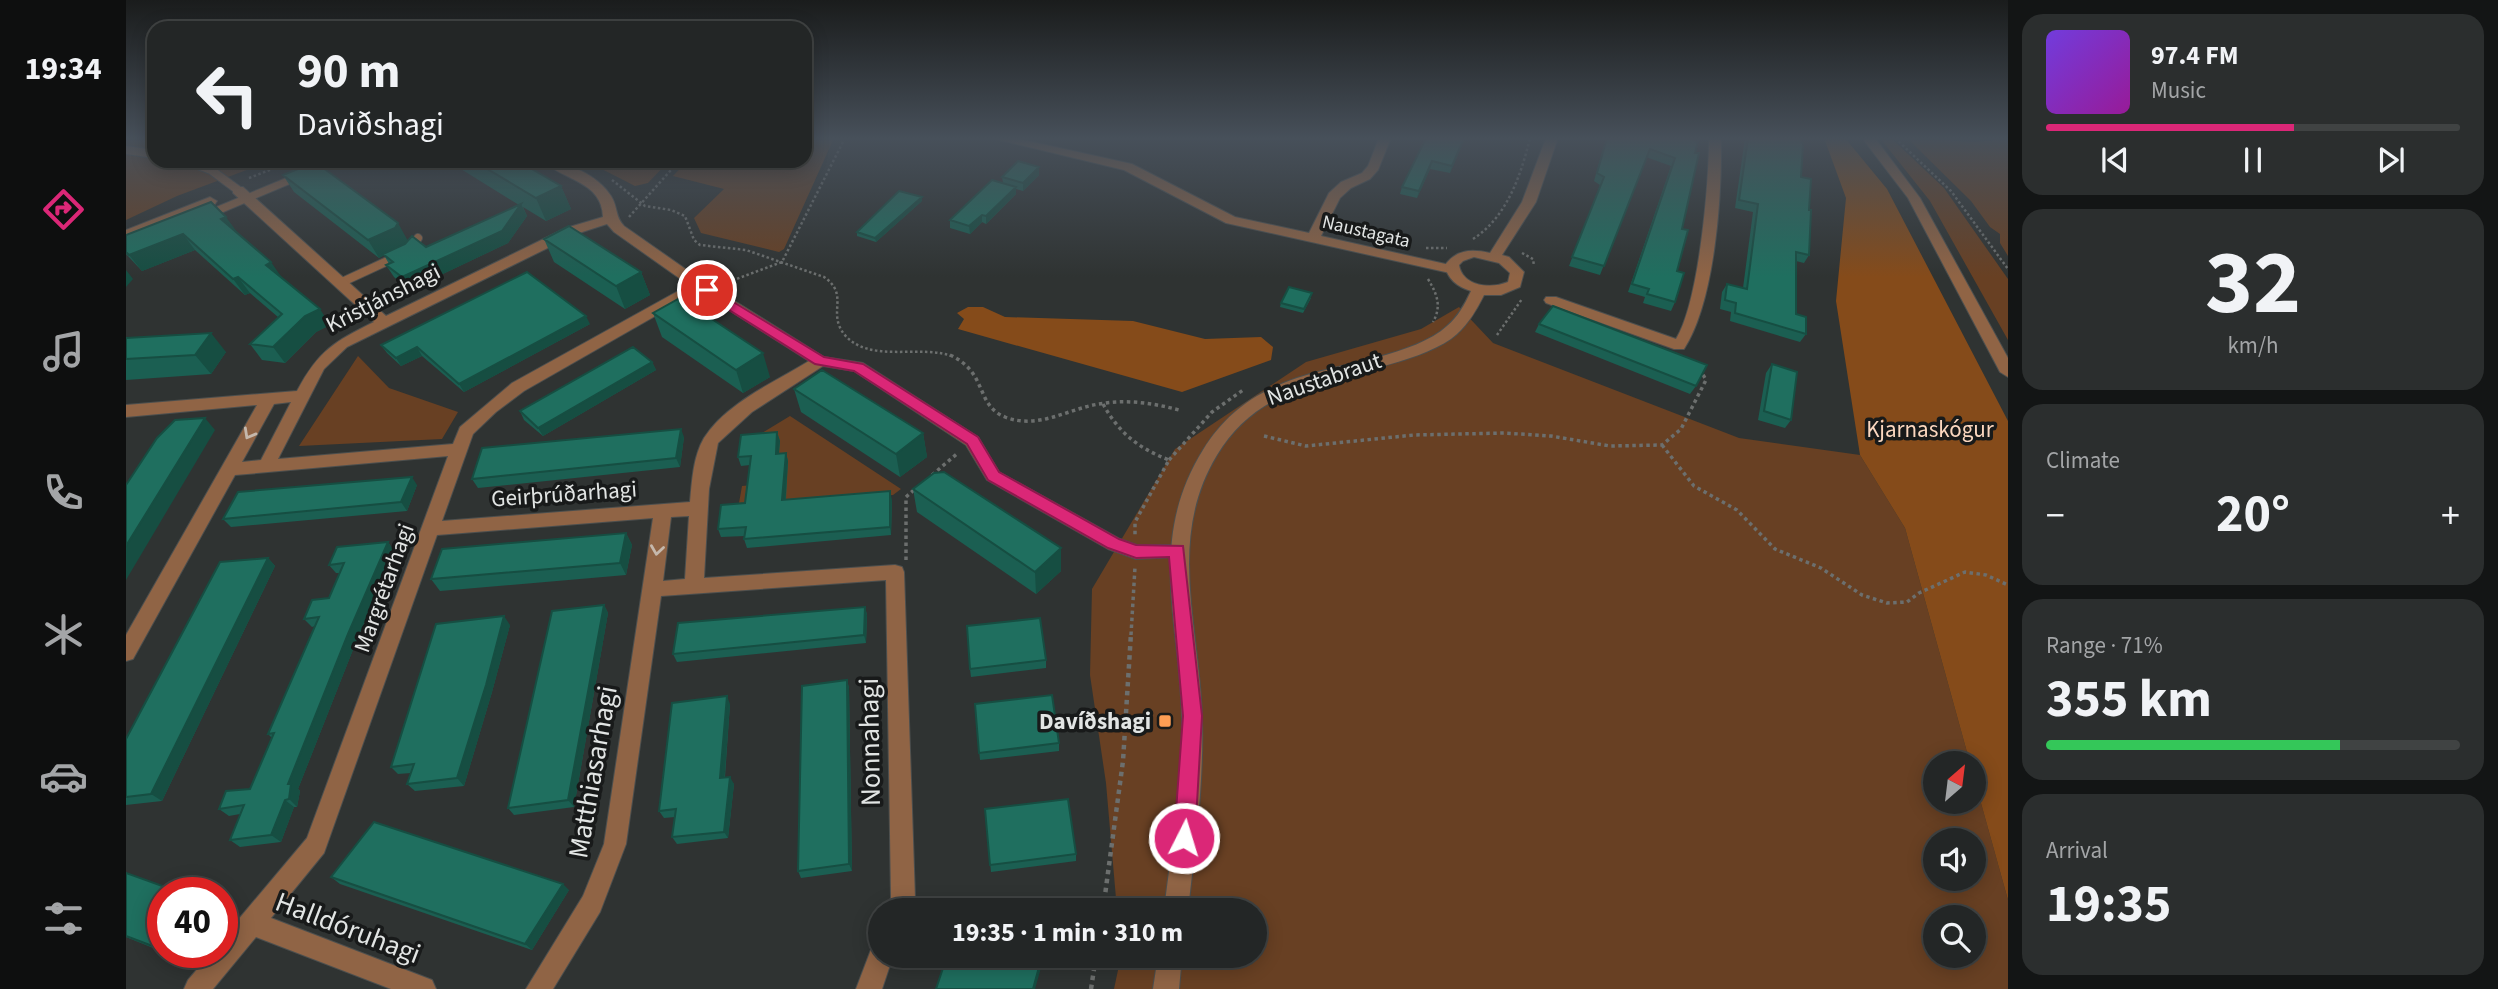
<!DOCTYPE html>
<meta charset="utf-8">
<style>
:root{--surface:#232626;--page:#2b2e2e;--text:#f1f3f6;--muted:#a3a5a7;--line:#404343;--accent:#db2777}
body{margin:0;font-family:"Source Sans 3",sans-serif;background:var(--page);color:var(--text);height:100vh;display:flex;flex-direction:column;font-size:26px;white-space:nowrap}
*{box-sizing:border-box;margin:0}
p{font-size:23px;color:var(--muted)}
.icon{flex:none;width:38px;height:38px;fill:none;stroke:currentColor;stroke-width:2;stroke-linecap:round;stroke-linejoin:round}
.map{position:relative;flex:1;overflow:hidden}
.panel{display:flex;flex-direction:column;gap:14px;padding:14px;background:#131515;width:490px}
.panel>*{flex:none}
.banner{position:absolute;left:21px;top:21px;width:665px;height:147px;border-radius:21px;box-shadow:0 4px 18px #0003,0 0 0 2px var(--line);background:#232626;color:var(--text);overflow:hidden}
.needle{width:46px;rotate:28deg}
.controls{position:absolute;left:1797px;top:751px;display:grid;gap:14px}
.controls a{display:grid;place-items:center;width:63px;height:63px;border-radius:50%;background:var(--surface);box-shadow:0 4px 18px #0003,0 0 0 2px var(--line);font-size:35px}
.speed{position:absolute;left:21px;top:877px;display:flex;gap:14px;font-size:35px;font-weight:700;text-align:center}
.speed>*{display:grid;place-content:center;width:91px;height:91px;border-radius:50%;background:var(--surface);box-shadow:0 4px 18px #0003,0 0 0 2px var(--line);line-height:1}
.speed .limit{border:10px solid #d22;background:#fff;color:#111}
.pin{position:absolute;display:grid;place-items:center;width:60px;height:60px;color:#fff;margin:-30px;border:4px solid #fff;border-radius:50%;box-shadow:0 2px 7px #0007}
.me{position:absolute;width:77px;margin:-38px;rotate:5deg;stroke-linejoin:round;filter:drop-shadow(0 0 5px #0008)}
.turn{display:flex;align-items:center;gap:24px;height:147px;padding:0 35px;font-size:32px}
.turn .icon{width:91px;height:91px;stroke-width:2.5}
.turn b{display:block;font-size:49px;line-height:60px}
.big{font-size:52px;font-weight:700;line-height:1.1}
.panel .tile{flex:1;display:flex;flex-direction:column;justify-content:center;gap:10px;min-width:0;padding:0 24px;border-radius:21px;background:var(--page)}
.panel .dial{align-items:center;gap:0}
.dial b{font-size:91px;line-height:1}
.song{display:flex;align-items:center;gap:21px}
.cover{width:84px;height:84px;border-radius:10px;background:linear-gradient(135deg,hsl(260 70% 55%),hsl(300 70% 35%))}
.played{height:7px;border-radius:4px;background:linear-gradient(90deg,var(--accent) 60%,var(--line) 60%)}
.keys{display:flex;justify-content:space-around;direction:ltr}
.heat{display:flex;justify-content:space-between;align-items:center;font-size:38px;direction:ltr}
.charge{height:10px;border-radius:5px;background:linear-gradient(90deg,#34c759 71%,var(--line) 0)}
.trip{position:absolute;left:742px;top:898px;width:399px;height:70px;border-radius:35px;background:var(--surface);box-shadow:0 4px 18px #0003,0 0 0 2px var(--line);font-weight:700;line-height:70px;text-align:center}
main{display:flex;flex:1;min-height:0}
.dock{display:flex;flex-direction:column;width:126px;justify-content:space-around;align-items:center;background:#0e0f0f;color:var(--muted)}
.dock .icon{width:49px;height:49px}
.dock .selected{color:var(--accent)}
.dock b{font-size:32px;color:var(--text)}
.map>svg:first-child{display:block}
.green{fill:#684023;fill-rule:evenodd}
.forest{fill:#854b1a}
.lines{fill:none;stroke-linecap:round;stroke-linejoin:round}
.service-casing{stroke:#4c4f4e;stroke-width:10}
.minor-casing{stroke:#4c4f4e;stroke-width:2}
.tertiary-casing{stroke:#4c4f4e;stroke-width:2}
.path-far2{stroke:#6c6f6e;stroke-width:2.5;stroke-dasharray:2.5 2.5;stroke-linecap:butt}
.path-far1{stroke:#6c6f6e;stroke-width:3.5;stroke-dasharray:3.5 3.5;stroke-linecap:butt}
.path{stroke:#6c6f6e;stroke-width:4.5;stroke-dasharray:4.5 4.5;stroke-linecap:butt}
.service{stroke:#906445;stroke-width:8}
.minor{fill:#906445;fill-rule:evenodd}
.tertiary{fill:#906445;fill-rule:evenodd}
.wall{fill:#1b5f52}
.shaded-wall{fill:#164e42}
.building{fill:#1f6f5f;stroke:#164e42;stroke-width:2}
.oneway{stroke:#c5b8ac}
.route{fill:#db2777;stroke:#8e194d;stroke-width:2}
.poi-dot{fill:#fc9d54;stroke:#181a1a;stroke-width:2.5}
.labels{text-anchor:middle;dominant-baseline:central;stroke-width:7;stroke-linejoin:round;paint-order:stroke}
.far-street-label{font-size:19px;fill:#e2e5e4;stroke:#181a1a}
.street-label{font-size:23px;fill:#e2e5e4;stroke:#181a1a}
.park-label{font-size:23px;fill:#fbd7bf;stroke:#181a1a}
.poi-label{font-size:23px;font-weight:bold;fill:#e2e5e4;stroke:#181a1a;text-anchor:end}
.near-street-label{font-size:28px;fill:#e2e5e4;stroke:#181a1a}
</style>
<main>
<nav class="dock">
<b>19:34</b>
<svg class="icon selected" aria-label="directions" viewBox="0 0 24 24"><path d="M12 3l9 9-9 9-9-9zM9 14v-3h6M13 9l2 2-2 2"/></svg>
<svg class="icon" aria-label="music" viewBox="0 0 24 24"><path d="M9 18V5l10-2v13"/><circle cx="6" cy="18" r="3"/><circle cx="16" cy="16" r="3"/></svg>
<svg class="icon" aria-label="phone" viewBox="0 0 24 24"><path d="M5 4h4l2 5-3 2q2 4 5 5l2-3 5 2v4C11 20 4 13 5 4z"/></svg>
<svg class="icon" aria-label="climate" viewBox="0 0 24 24"><path d="M12 3v18M4 7l16 10M4 17L20 7"/></svg>
<svg class="icon" aria-label="car" viewBox="0 0 24 24"><path d="M5 17H2v-5l4-1 3-4h7l3 4 3 1v5h-3M9 17h6M6 11h13"/><circle cx="7" cy="17" r="2"/><circle cx="17" cy="17" r="2"/></svg>
<svg class="icon" aria-label="filters" viewBox="0 0 24 24"><path d="M4 7h16M4 17h16"/><circle cx="9" cy="7" r="2"/><circle cx="15" cy="17" r="2"/></svg>
</nav>
<div class="map">
<svg width="1882" height="989" viewBox="0 0 1882 989">
<rect width="100%" height="100%" fill="#2f3332"/>
<path class="green" d="M0,138H28V161H145L51,196L0,220Z
M679,138H708L658,249L653,252L575,233L568,218L598,189L547,176L561,161H679Z
M1754,138H1765L1818,188L1882,279V340L1804,201Z
M1781,138L1849,142L1882,139V256L1874,243V234L1864,227L1845,201Z
M460,161H543L522,183L509,186Z
M1333,307L1367,343L1613,438L1734,455L1779,528L1844,763H1810V802H1848V778L1882,900V989H988L995,956H1129V910H991L980,783L964,675L966,589L1049,449L1180,362L1295,329ZM1810,840H1848V878H1810ZM1810,917H1848V956H1810Z
M232,356L263,388L332,412L316,439L173,446Z
M664,416L775,489L767,495L613,503L616,486L661,482L618,444Z"/>
<path class="forest" d="M1698,138H1719L1761,189L1882,421V900L1848,778V763H1844L1779,528L1734,455L1710,301L1720,198Z
M842,307H857L879,317L1007,321L1079,339L1135,337L1147,347L1145,360L1056,392L832,329L838,319L831,313Z"/>
<g class="lines">
<g class="service-casing">
<path id="service" d="M0,150L28,154
M62,161L85,170L112,190
M214,283L283,251L292,238"/>
</g>
<g class="minor-casing">
<path id="minor" d="M865,138H889L1006,164L1109,217L1183,233L1203,193L1215,182L1236,173L1242,166L1253,138H1265L1252,170L1244,179L1225,188L1214,198L1195,236L1324,265L1331,269L1324,273L1100,223L998,170Z
M1583,138H1595C1596,196 1589,301 1558,349H1548L1420,303L1418,300L1420,297H1430L1550,339C1573,302 1583,185 1583,138Z
M417,161C440,161 472,175 485,196C492,207 489,217 498,226L578,282L698,357L737,363L852,437L873,472L994,539L1011,545H1057L1060,550L1057,555L1051,557L1010,559L982,549L861,480L840,445L728,371L697,366L626,412L592,443L583,489L578,578L769,565L776,567L778,572L789,898L784,910H760L765,898L760,580L535,596L500,844L474,912L427,989H400L457,896L478,844L527,518L311,535L198,853L145,918L306,980L310,989H265L130,937L87,989H58L62,980L86,952H96V939L181,838L322,456L109,475L7,659L0,661V635L131,405L0,417V405L171,391C193,350 208,342 248,322L107,193V187H117L260,316L440,228L477,217C476,181 438,181 417,161ZM481,224L488,232L563,285L386,383L334,427L327,444L152,459L198,369L221,347L450,234ZM573,291L683,361C649,382 600,403 578,438C567,457 566,481 564,502L316,521L347,434L370,412L398,391ZM165,402L135,460L116,462L148,404ZM563,516L559,579L537,581L545,517Z
M754,944V956H767L756,989H730L746,947Z"/>
</g>
<g class="tertiary-casing">
<path id="tertiary" d="M1420,138H1432L1410,202L1376,255L1383,257L1398,272L1394,287L1375,295H1358C1351,309 1343,323 1331,334C1301,361 1226,372 1187,384C1146,397 1113,418 1091,455C1040,539 1074,628 1076,719C1078,783 1069,847 1062,910H1038C1046,847 1056,783 1056,719C1054,622 1021,540 1077,450C1100,413 1130,392 1171,378C1213,364 1290,355 1321,326C1332,317 1339,304 1345,291C1332,287 1321,279 1319,265C1331,249 1346,249 1364,253L1396,202ZM1348,257L1373,263L1384,273L1382,282C1365,289 1337,287 1333,265L1337,261Z
M1736,138H1749L1794,198L1882,358V377L1874,372L1782,198Z
M201,161H218L76,221L71,222L64,218Z
M84,197L91,201L89,204L0,239V230Z
M1032,956H1056L1053,989H1027Z"/>
</g>
<path class="path-far2" d="M1769,138L1825,191L1882,269
M123,178L167,161
M486,180L519,206L545,210L559,216L568,240L574,245L620,250L698,277C724,295 701,312 718,334C743,365 796,343 828,357
M503,217L553,161
M1347,239C1381,217 1395,175 1404,138
M1300,248H1321
M1396,253L1407,259L1408,266
M1302,279C1311,294 1316,306 1307,322
M597,284L656,262L719,138
M1371,335L1396,299"/>
<path class="path-far1" d="M824,355C862,372 849,405 879,417C912,430 941,409 973,404C1000,399 1027,403 1053,410
M977,404C993,433 1012,448 1043,460L1009,522V535
M1138,436L1180,446L1288,435L1378,433L1425,436L1484,446L1536,445L1555,429L1580,380L1574,369
M1536,445L1568,486L1611,510L1649,549L1695,568L1736,595L1761,603L1781,602L1793,593L1839,572L1860,575L1882,585
M1043,460L1086,412L1117,390
M806,475L832,453
M780,560V497L789,489
M1005,635L1009,567"/>
<path class="path" d="M796,902L832,910
M977,910L997,761L1005,633
M965,989L970,956"/>
<use href="#service" class="service"/>
<use href="#minor" class="minor"/>
<use href="#tertiary" class="tertiary"/>
</g>
<path class="wall" d="M1300,138H1339L1324,173L1304,169L1291,198L1274,194L1276,187Z
M1480,138H1561L1569,153L1556,229L1551,271L1549,302L1545,311L1517,303L1519,297L1502,292L1545,166L1520,157L1474,275L1443,266L1474,185L1468,181Z
M1619,138H1674L1675,177L1683,210V255L1678,263L1670,261V314L1680,334L1674,342L1604,321L1605,312L1594,309L1596,292L1601,284L1617,288L1627,212L1609,208Z
M322,161H392L435,186L445,209L420,221L397,207L401,216L382,243L283,290L268,277L260,265L263,264L258,255L253,258L168,192L157,175L282,241L300,247L393,205Z
M913,167V175L897,191L890,189V194L860,224L856,222L844,234L824,228V220L877,183L876,177Z
M796,201L750,242L731,236V232Z
M111,233L204,325L190,332L159,363L136,360L124,344L152,317L124,293L119,295L69,250L16,271L0,254V235Z
M418,239L515,272L524,295L499,309L428,262Z
M1185,298L1177,313L1154,307L1155,303Z
M527,313L644,377L617,393L536,337Z
M464,324L338,392L296,356L275,366L261,353L255,345Z
M1413,324L1570,386L1564,394L1409,332Z
M0,338L100,352L85,374L0,380Z
M526,362L530,370L417,436L398,420L394,411Z
M1646,364L1665,420L1659,428L1632,420L1640,373Z
M668,389L797,433L801,457L774,477L675,412Z
M651,432L654,441L653,454L660,453L662,461L660,499L766,500L765,535L621,548L618,539L619,536L595,537L592,529L619,503L624,465L615,466L612,457Z
M558,437L554,467L352,488L346,479Z
M291,485L281,511L105,527L97,519Z
M787,489L935,571L910,594L791,512Z
M500,533L506,545L500,575L314,591L305,579Z
M262,542L268,551L230,642L172,789L174,791L171,807H168L155,842L114,847L104,840L114,814L103,816L93,809L124,789L146,738L142,734L189,626L186,627L178,619L203,598L214,573H210L203,565Z
M142,558L149,566L36,801L0,805V739Z
M478,605L482,613L448,807L388,815L382,808Z
M739,607L741,615L740,643L551,662L547,654Z
M384,625L366,692L338,786L289,791L281,784L285,773L272,774L265,767Z
M920,660V668L845,677L844,669Z
M721,680L723,688L726,871L675,878L672,871Z
M604,704L599,777L608,784L602,838L551,844L546,837L549,817L538,818L533,811Z
M849,704L933,743V751L854,760Z
M859,809L950,854V861L865,872Z
M0,873L37,892V952L0,937Z
M205,877L443,890L406,950L214,884Z
M38,952H74L65,963Z"/>
<path class="shaded-wall" d="M1338,138H1339L1324,173L1326,166Z
M1306,161L1304,169L1291,198L1293,191Z
M913,167V175L897,191V183Z
M435,186L445,209L420,221L410,198Z
M890,187V194L860,224V216Z
M796,197V201L750,242L749,238Z
M395,204L401,216L382,243L283,290L276,277Z
M856,215V222L844,234L843,226Z
M100,217L111,232L95,219Z
M272,223L282,241L279,246L253,258L242,240Z
M57,234L69,250L16,271L3,255Z
M145,262L156,278L140,265Z
M0,270L7,279L0,287Z
M515,272L524,295L499,309L490,286Z
M112,277L124,293L119,295L107,279Z
M194,309L204,325L190,332L159,363L147,347L179,316Z
M460,316L464,324L338,392L333,384Z
M85,333L100,352L85,374L69,355Z
M291,347L296,356L275,366L270,358Z
M637,353L644,377L617,393L610,370Z
M526,362L530,370L417,436L412,428Z
M79,418L89,430L0,580V546Z
M555,429L558,437L554,467L550,458Z
M651,432L654,441L652,462L650,454Z
M797,433L801,457L774,477L770,454Z
M660,453L662,461L659,508L656,500Z
M286,477L291,485L281,511L275,502Z
M764,491L766,500L765,535L764,527Z
M500,533L506,545L500,575L494,563Z
M262,542L268,551L230,642L172,789L174,791L171,807L163,799L162,784L222,634Z
M935,548V571L910,594L909,572Z
M142,558L149,566L36,801L25,794Z
M478,605L482,613L448,807L442,800Z
M739,607L741,615L740,643L738,635Z
M378,616L384,625L366,692L338,786L331,778Z
M721,680L723,688L726,871L723,864Z
M601,696L604,704L598,785L594,778Z
M604,777L608,784L602,838L598,832Z
M159,800L168,807L155,842L145,835Z
M437,884L443,890L406,950L399,944Z
M96,909L105,914L96,925Z
M58,952H74L65,963L54,957Z
M916,956H918V957L909,989H907Z"/>
<path class="building" d="M1300,138H1338L1326,166L1306,161L1293,191L1276,187Z
M1481,138H1561L1572,141L1569,153H1573L1556,229L1562,230L1551,271L1558,273L1549,302L1521,294L1523,289L1506,284L1549,158L1524,149L1478,266L1446,257L1478,177L1471,173Z
M1622,138H1674L1677,144L1675,177L1685,179L1683,210H1685L1683,255L1670,252V314L1680,317V334L1609,313L1610,303L1599,300L1601,284L1621,289L1632,204L1613,200Z
M348,161H392L435,186L410,198Z
M892,161L913,167L897,183L876,177Z
M189,162L272,223L269,228L242,240L157,175Z
M866,180L890,187L860,216L856,215L843,226L824,220Z
M773,191L796,197L749,238L731,232Z
M85,202L100,217L95,219L145,262L140,265L194,309L179,316L147,347L124,344L156,314L112,277L107,279L57,234L3,255L0,252V235Z
M395,204L376,231L276,277L260,265L267,262L257,254L279,244L286,236L300,247Z
M443,226L515,272L490,286L418,239Z
M401,272L460,316L333,384L291,347L270,358L255,345Z
M1163,287L1186,293L1178,309L1155,303Z
M554,298L637,353L610,370L527,313Z
M1427,306L1581,365L1570,386L1413,324Z
M85,333L69,355L0,359V338Z
M507,347L526,362L412,428L394,411Z
M1646,364L1671,372L1665,420L1638,411Z
M696,370L797,433L770,454L668,389Z
M79,418L0,546V485L31,438L49,420Z
M555,429L550,458L346,479L356,448Z
M651,432L650,454L660,453L656,500L764,491V527L618,539L620,527L592,529L595,505L619,503L625,456L612,457L615,435Z
M818,472L935,548L909,572L787,489L808,473Z
M286,477L275,502L97,519L112,492Z
M500,533L494,563L305,579L316,549Z
M262,542L222,634L162,784H165L163,799L159,800L145,835L104,840L118,805L93,809L100,791L124,789L148,733L142,734L193,617L178,619L186,600L203,598L218,563L203,565L211,547Z
M142,558L25,794L0,797V739L94,562Z
M478,605L442,800L382,808L426,611Z
M739,607L738,635L547,654L552,623Z
M378,616L360,685L331,778L281,784L288,764L265,767L310,624Z
M914,618L920,660L844,669L841,626Z
M721,680L723,864L672,871L676,686Z
M926,695L933,743L853,753L849,704Z
M601,696L594,778L604,777L598,832L546,837L550,809L533,811L546,703Z
M942,799L950,854L864,865L859,809Z
M248,822L437,884L399,944L205,877Z
M0,873L53,892H37V950L0,936Z
M42,952H58L54,957Z
M821,956H916L907,989H810Z"/>
<defs><path id="oneway-chevron" d="M-2-3.5L2.5 0L-2 3.5" fill="none" stroke-width="1.6" stroke-linecap="round" stroke-linejoin="round" transform="scale(1.75)"/></defs>
<g class="oneway">
<use href="#oneway-chevron" transform="translate(123 434) rotate(119)"/>
<use href="#oneway-chevron" transform="translate(531 550) rotate(98)"/>
</g>
<linearGradient id="sky" x2="0" y2="1"><stop stop-color="#1a1c1c"/><stop offset="0.5" stop-color="#47505a"/><stop offset="1" stop-color="#47505a" stop-opacity="0"/></linearGradient>
<rect width="1882" height="277" fill="url(#sky)"/>
<path class="route" d="M581,286L698,357L737,364L852,437L873,472L993,539L1010,545L1057,546L1076,716L1069,838L1066,845L1058,848L1051,845L1048,838L1057,716L1043,557L1010,558L982,548L862,480L841,444L728,371L689,364L576,293L574,290Z"/>
<rect class="poi-dot" x="1032" y="714" width="14" height="14" rx="3.5"/>
<g class="labels">
<g class="far-street-label">
<text transform="translate(1240 232) rotate(13)">Naustagata</text>
</g>
<g class="street-label">
<text transform="translate(257 298) rotate(-27)">Kristjánshagi</text>
<text transform="translate(1198 379) rotate(-19)">Naustabraut</text>
<text transform="translate(438 494) rotate(-4)">Geirþrúðarhagi</text>
<text transform="translate(258 588) rotate(-70)">Margrétarhagi</text>
</g>
<g class="park-label">
<text x="1804" y="429">Kjarnaskógur</text>
</g>
<g class="poi-label">
<text x="1025" y="721">Davíðshagi</text>
</g>
<g class="near-street-label">
<text transform="translate(744 742) rotate(-91)">Nonnahagi</text>
<text transform="translate(467 772) rotate(-80)">Matthiasarhagi</text>
<text transform="translate(222 928) rotate(21)">Halldóruhagi</text>
</g>
</g>
</svg>
<div class="controls">
<a><svg class="needle" viewBox="-14 -14 28 28"><path d="M0-13l5 13h-10z" fill="#e53935"/><path d="M0 13l5-13h-10z" fill="#a3a5a7"/></svg></a>
<a><svg class="icon" aria-label="sound" viewBox="0 0 24 24"><path d="M4 9h4l5-4v14l-5-4H4zM17 9q2 3 0 6"/></svg></a>
<a><svg class="icon" aria-label="search" viewBox="0 0 24 24"><circle cx="10" cy="10" r="6"/><path d="M15 15l6 6"/></svg></a>
</div>
<div class="speed"><div class="limit">40</div></div>
<div class="pin" style="left:581px;top:290px;background:#d93025"><svg class="icon" aria-label="arrive" viewBox="0 0 24 24"><path d="M6 21V4h12l-3 4 3 4H6"/></svg></div>
<svg class="me" style="left:1058px;top:838px" viewBox="-20 -20 40 40"><circle r="17" fill="#db2777" stroke="#fff" stroke-width="3"/><path d="M0-11L8 9 0 5-8 9z" fill="#fff"/></svg>
<div class="trip">19:35 · 1 min · 310 m</div>
<div class="banner">
<div class="turn"><svg class="icon" aria-label="left" viewBox="0 0 24 24"><path d="M17 20v-9H6M10 6l-5 5 5 5"/></svg><div><b>90 m</b>Daviðshagi</div></div>
</div>
</div>
<section class="panel">
<div class="tile">
<div class="song"><i class="cover"></i><div><b>97.4 FM</b><p>Music</p></div></div>
<div class="played"></div>
<div class="keys"><svg class="icon" aria-label="previous" viewBox="0 0 24 24"><path d="M18 5L8 12l10 7zM5 5v14"/></svg><svg class="icon" aria-label="pause" viewBox="0 0 24 24"><path d="M8 5v14M16 5v14"/></svg><svg class="icon" aria-label="next" viewBox="0 0 24 24"><path d="M6 5l10 7-10 7zM19 5v14"/></svg></div>
</div>
<div class="tile dial"><b>32</b><p>km/h</p></div>
<div class="tile"><p>Climate</p>
<div class="heat"><a>−</a><b class="big">20°</b><a>+</a></div>
</div>
<div class="tile"><p>Range · 71%</p><b class="big">355 km</b><div class="charge"></div></div>
<div class="tile"><p>Arrival</p><b class="big">19:35</b></div>
</section>
</main>
